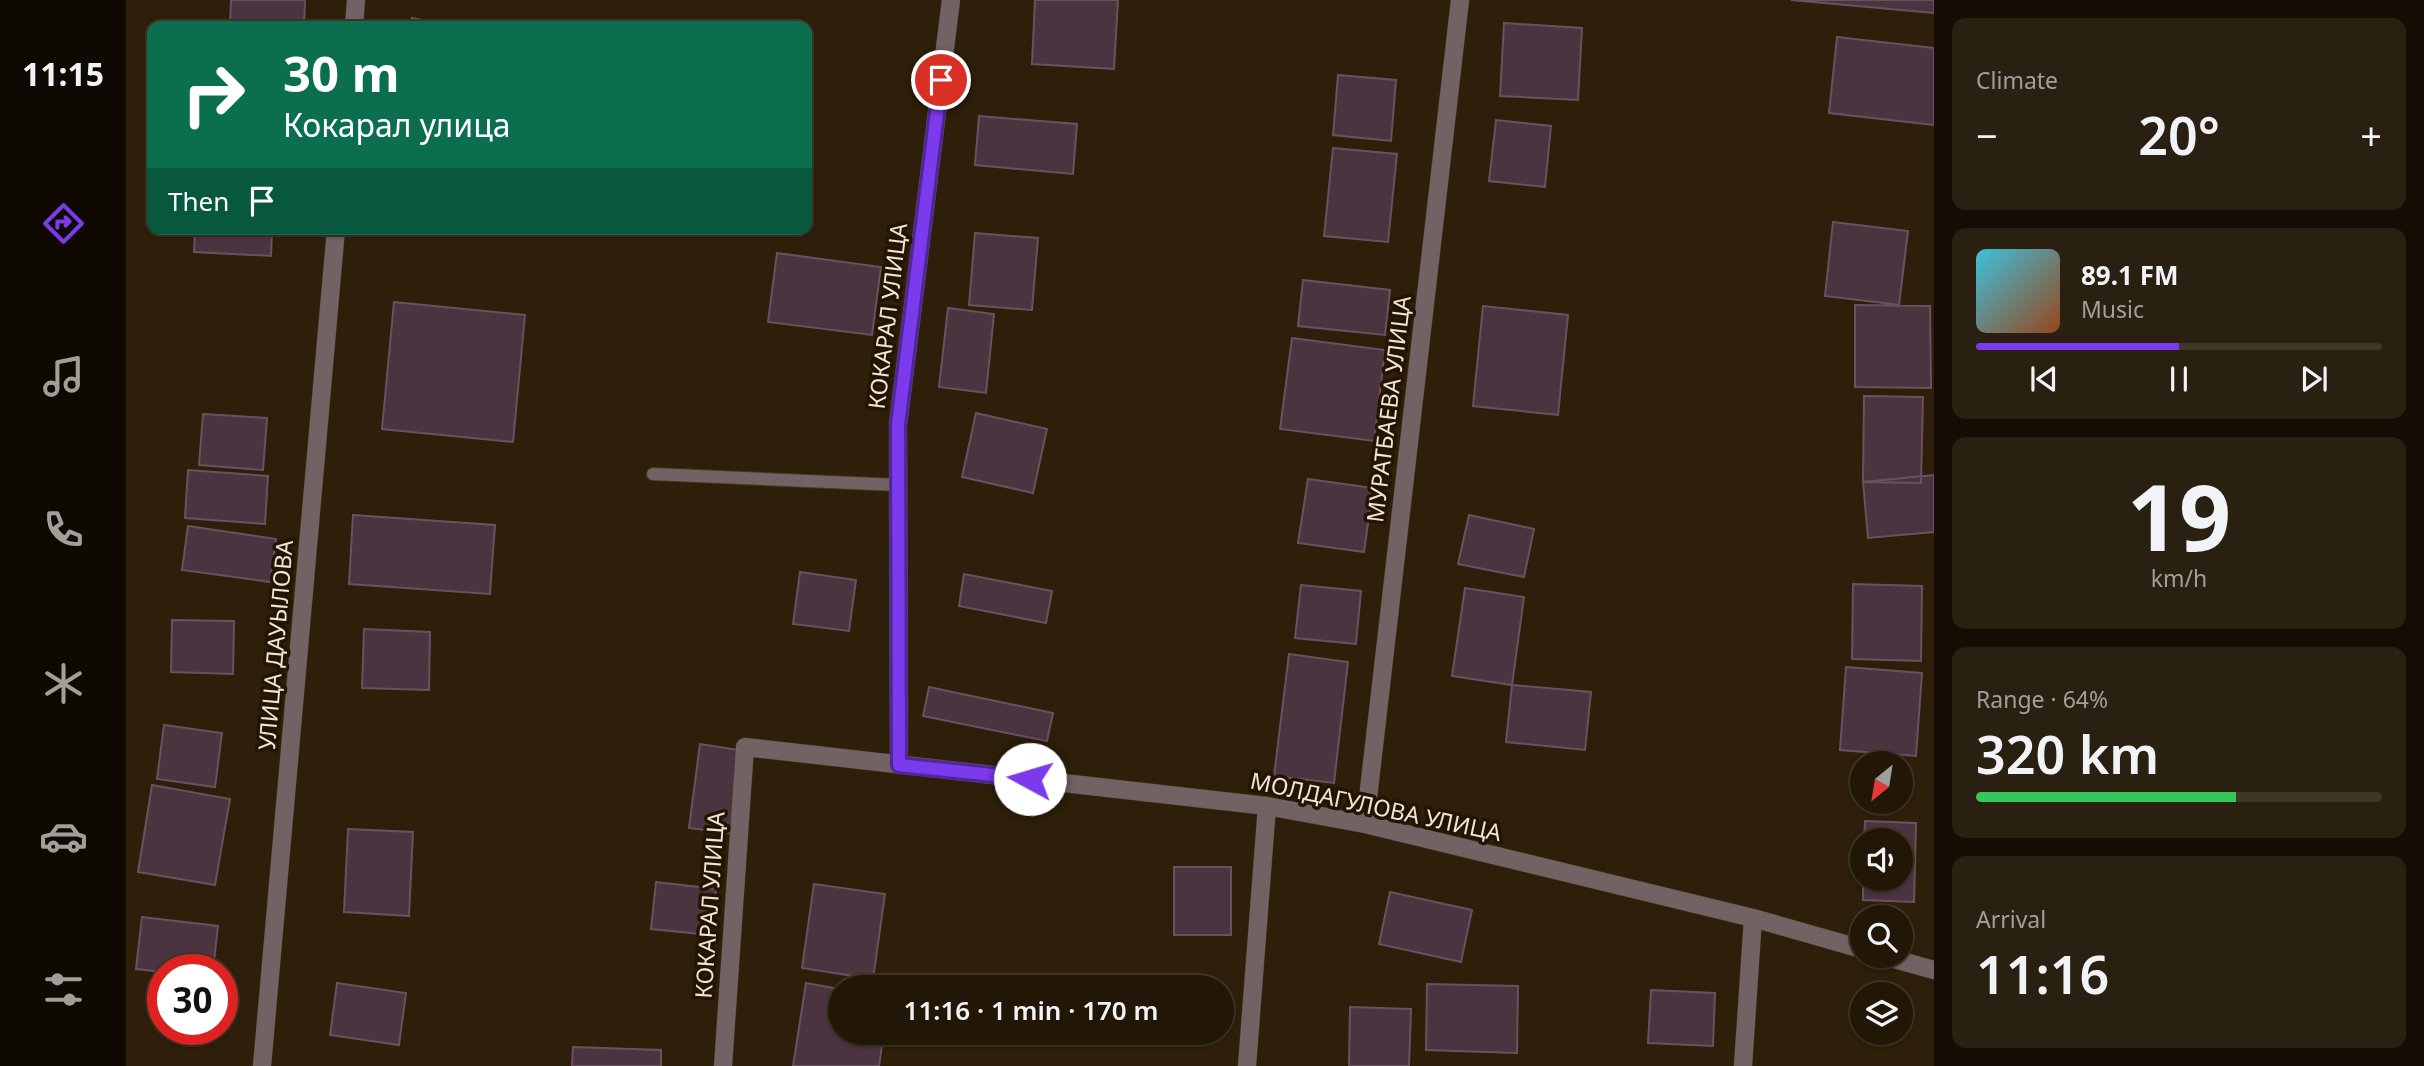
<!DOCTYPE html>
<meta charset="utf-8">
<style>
:root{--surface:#221707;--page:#2a2011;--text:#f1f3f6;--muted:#a29f9b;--line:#3f3628;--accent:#7c3aed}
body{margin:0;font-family:"Noto Sans",sans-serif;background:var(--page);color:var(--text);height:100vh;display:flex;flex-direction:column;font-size:26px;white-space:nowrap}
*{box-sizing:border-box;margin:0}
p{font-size:23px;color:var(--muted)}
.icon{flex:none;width:38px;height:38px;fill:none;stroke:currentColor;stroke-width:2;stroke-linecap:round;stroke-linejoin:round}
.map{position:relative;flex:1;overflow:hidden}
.details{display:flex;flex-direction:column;gap:18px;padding:18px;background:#130d04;width:490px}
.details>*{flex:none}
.guide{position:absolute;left:21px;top:21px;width:665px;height:214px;border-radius:14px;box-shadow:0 2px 5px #0004,0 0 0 2px var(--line);background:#0b6e4f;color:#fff;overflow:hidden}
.needle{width:46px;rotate:210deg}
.fabs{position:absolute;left:1724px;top:751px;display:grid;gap:14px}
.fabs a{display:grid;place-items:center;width:63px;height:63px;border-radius:50%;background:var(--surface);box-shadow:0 2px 5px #0004,0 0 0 2px var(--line);font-size:35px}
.speed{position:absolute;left:21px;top:954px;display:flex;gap:14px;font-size:35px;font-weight:700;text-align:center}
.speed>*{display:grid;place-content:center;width:91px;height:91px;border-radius:50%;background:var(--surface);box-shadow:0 2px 5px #0004,0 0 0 2px var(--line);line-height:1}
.speed .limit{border:10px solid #d22;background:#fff;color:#111}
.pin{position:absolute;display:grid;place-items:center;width:60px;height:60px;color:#fff;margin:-30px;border:4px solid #fff;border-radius:50%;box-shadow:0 2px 7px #0007}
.me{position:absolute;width:77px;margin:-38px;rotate:276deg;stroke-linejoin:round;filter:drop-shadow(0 0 5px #0008)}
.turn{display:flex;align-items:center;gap:24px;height:147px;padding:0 21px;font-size:32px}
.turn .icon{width:91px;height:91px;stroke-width:2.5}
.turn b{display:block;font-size:49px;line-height:60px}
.then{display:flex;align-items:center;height:66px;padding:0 21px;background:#0003;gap:14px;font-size:26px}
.big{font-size:52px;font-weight:600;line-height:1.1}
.details .widget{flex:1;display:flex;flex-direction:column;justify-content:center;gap:10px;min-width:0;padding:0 24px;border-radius:14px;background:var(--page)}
.details .dial{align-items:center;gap:0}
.dial b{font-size:91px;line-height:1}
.song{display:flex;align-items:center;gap:21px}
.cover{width:84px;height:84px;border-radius:10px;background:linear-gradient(135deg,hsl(190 70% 55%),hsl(20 70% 35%))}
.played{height:7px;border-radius:4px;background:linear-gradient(90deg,var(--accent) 50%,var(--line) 50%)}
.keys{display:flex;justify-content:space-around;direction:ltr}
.heat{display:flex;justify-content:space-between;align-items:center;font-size:38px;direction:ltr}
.charge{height:10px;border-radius:5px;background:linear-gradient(90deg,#34c759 64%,var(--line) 0)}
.trip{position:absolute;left:702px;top:975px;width:406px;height:70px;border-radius:35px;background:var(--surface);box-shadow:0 2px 5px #0004,0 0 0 2px var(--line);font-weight:600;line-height:70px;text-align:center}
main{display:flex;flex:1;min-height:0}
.tab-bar{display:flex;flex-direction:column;width:126px;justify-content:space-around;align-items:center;background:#0e0903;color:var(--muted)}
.tab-bar .icon{width:49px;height:49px}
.tab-bar .current{color:var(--accent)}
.tab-bar b{font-size:32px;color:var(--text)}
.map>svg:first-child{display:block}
.building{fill:#4b3340;stroke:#6b515f;stroke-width:2}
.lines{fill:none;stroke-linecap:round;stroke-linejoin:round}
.service-casing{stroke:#483b26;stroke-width:14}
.minor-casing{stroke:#483b26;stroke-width:19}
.service{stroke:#716363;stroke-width:12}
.minor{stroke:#716363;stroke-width:18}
.route-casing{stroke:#51269a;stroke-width:18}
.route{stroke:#7c3aed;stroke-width:12}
.labels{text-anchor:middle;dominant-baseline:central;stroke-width:7;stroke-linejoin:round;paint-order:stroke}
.street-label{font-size:23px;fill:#efe5d8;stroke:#231502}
</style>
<main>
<nav class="tab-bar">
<b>11:15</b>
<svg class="icon current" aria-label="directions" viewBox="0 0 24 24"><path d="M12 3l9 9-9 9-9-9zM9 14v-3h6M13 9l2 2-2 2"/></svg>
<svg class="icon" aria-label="music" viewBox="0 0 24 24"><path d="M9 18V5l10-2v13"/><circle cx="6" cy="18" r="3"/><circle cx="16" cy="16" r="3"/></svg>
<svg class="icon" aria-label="phone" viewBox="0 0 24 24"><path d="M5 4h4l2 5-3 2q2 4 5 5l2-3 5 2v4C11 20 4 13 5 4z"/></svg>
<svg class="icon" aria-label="climate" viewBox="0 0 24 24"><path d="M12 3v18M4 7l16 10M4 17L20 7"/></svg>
<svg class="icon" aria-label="car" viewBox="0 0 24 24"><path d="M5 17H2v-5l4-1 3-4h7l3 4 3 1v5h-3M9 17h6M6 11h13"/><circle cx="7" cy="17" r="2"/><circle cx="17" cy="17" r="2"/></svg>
<svg class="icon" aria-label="filters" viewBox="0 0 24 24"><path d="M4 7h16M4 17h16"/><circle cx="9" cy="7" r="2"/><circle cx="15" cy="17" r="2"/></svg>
</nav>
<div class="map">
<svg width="1808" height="1066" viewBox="0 0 1808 1066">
<rect width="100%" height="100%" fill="#2d1f09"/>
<path class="building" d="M105,0H179L178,26H104Z
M909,0H992L988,69L906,64Z
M1665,0H1808V13Z
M286,18L326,26H284Z
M1378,23L1456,28L1452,100L1374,96Z
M1711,37L1808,48V125L1703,113Z
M1212,75L1270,80L1265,141L1207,135Z
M853,116L951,124L947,174L849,165Z
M1370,120L1425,126L1419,187L1363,181Z
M1207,148L1271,154L1262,242L1198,236Z
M1707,222L1782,231L1773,305L1699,296Z
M69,229H146L145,256L68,252Z
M849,233L912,238L906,310L843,305Z
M651,253L755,267L746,335L642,322Z
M1177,280L1264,290L1259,335L1172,326Z
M268,302L399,315L387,442L256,429Z
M1729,305L1804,306L1805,388L1729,387Z
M1357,306L1442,315L1432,415L1347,406Z
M822,308L868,314L860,393L813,387Z
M1166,338L1259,350L1248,441L1154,429Z
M1738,396L1797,397L1795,483L1737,482Z
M850,413L921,429L907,493L836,477Z
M77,414L141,418L137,470L73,465Z
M62,470L142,476L139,524L59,518Z
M1808,475V532L1742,538L1737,482Z
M1182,479L1247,488L1238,552L1172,543Z
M227,515L369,525L364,594L223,584Z
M1343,515L1408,529L1398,577L1332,564Z
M62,526L150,539L144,582L56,570Z
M674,572L730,580L723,631L667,624Z
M838,574L926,591L920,623L833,606Z
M1727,584L1796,586L1795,661L1726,659Z
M1175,585L1235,591L1230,644L1169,638Z
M1339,588L1398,597L1386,685L1326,676Z
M46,620L108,621L107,674L45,672Z
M238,629L304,632L303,690L236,688Z
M1163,654L1222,662L1208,783L1148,776Z
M1720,667L1796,673L1790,756L1714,750Z
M1386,685L1465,692L1459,750L1380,742Z
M803,687L927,713L921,741L797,716Z
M38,725L96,733L89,787L31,779Z
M574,744L619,751L608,834L563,828Z
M26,785L104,799L89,885L12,872Z
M1739,821L1790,823L1788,902L1737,900V878H1774V840H1738Z
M222,829L287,832L283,916L218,912Z
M1048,867H1105V935H1048Z
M530,882L590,889L584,935L525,929Z
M688,884L759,894L747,979L676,968Z
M1264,892L1346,910L1335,962L1253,944Z
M16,917L92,926L87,970H37V972L10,969Z
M211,983L280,993L273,1045L204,1035Z
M680,983L714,989V1032H758L753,1066H667Z
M1301,984L1392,986L1391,1053L1300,1050Z
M1525,990L1589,993L1587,1046L1522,1043Z
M1224,1007L1285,1009L1283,1066H1223Z
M447,1047L535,1050V1066H446Z"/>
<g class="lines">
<g class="service-casing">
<path id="service" d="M527,474L772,485"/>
</g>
<g class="minor-casing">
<path id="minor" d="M228,26L230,0
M773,765L772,425L825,0
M1239,824L1334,0
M1758,956L1808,970
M136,1066L210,229
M597,1066L619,747L1141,806L1239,824L1627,918L1736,949
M1121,1066L1141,806
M1617,1066L1627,918"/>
</g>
<use href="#service" class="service"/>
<use href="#minor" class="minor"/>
</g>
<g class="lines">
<g class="route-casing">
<path id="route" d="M815,80L772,425L773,765L904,779"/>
</g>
<use href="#route" class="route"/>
</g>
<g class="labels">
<g class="street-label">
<text transform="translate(761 316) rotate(-83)">КОКАРАЛ УЛИЦА</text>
<text transform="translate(1262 409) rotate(-83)">МУРАТБАЕВА УЛИЦА</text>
<text transform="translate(149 645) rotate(-85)">УЛИЦА ДАУЫЛОВА</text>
<text transform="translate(1250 806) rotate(12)">МОЛДАГУЛОВА УЛИЦА</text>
<text transform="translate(583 905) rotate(-86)">КОКАРАЛ УЛИЦА</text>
</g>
</g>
</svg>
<div class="fabs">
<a><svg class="needle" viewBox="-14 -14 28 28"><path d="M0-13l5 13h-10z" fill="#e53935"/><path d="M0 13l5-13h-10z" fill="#a29f9b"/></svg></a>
<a><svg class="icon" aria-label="sound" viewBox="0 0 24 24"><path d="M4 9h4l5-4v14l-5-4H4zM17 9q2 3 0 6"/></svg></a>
<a><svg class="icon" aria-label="search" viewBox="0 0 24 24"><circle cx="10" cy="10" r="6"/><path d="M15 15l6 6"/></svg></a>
<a><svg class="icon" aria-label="layers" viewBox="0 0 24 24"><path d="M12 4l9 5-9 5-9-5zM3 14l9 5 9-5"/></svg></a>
</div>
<div class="speed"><div class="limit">30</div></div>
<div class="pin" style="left:815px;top:80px;background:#d93025"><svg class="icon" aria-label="arrive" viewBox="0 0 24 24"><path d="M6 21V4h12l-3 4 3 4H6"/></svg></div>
<svg class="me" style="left:904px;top:779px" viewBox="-20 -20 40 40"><circle r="19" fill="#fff"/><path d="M0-13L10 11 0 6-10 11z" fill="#7c3aed"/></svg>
<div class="trip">11:16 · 1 min · 170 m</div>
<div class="guide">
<div class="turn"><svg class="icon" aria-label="right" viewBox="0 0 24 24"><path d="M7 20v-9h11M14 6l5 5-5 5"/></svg><div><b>30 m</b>Кокарал улица</div></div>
<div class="then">Then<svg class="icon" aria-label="arrive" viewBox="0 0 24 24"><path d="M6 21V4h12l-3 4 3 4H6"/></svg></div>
</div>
</div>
<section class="details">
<div class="widget"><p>Climate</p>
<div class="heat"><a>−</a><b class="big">20°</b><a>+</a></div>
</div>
<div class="widget">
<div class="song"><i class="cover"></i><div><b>89.1 FM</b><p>Music</p></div></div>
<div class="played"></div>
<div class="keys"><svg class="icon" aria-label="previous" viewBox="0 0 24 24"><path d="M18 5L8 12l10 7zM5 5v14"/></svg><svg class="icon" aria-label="pause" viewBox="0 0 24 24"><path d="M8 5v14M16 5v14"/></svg><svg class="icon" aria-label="next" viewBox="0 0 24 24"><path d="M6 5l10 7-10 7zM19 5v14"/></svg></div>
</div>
<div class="widget dial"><b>19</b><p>km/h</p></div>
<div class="widget"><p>Range · 64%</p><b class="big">320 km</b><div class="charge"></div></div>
<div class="widget"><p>Arrival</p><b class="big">11:16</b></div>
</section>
</main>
